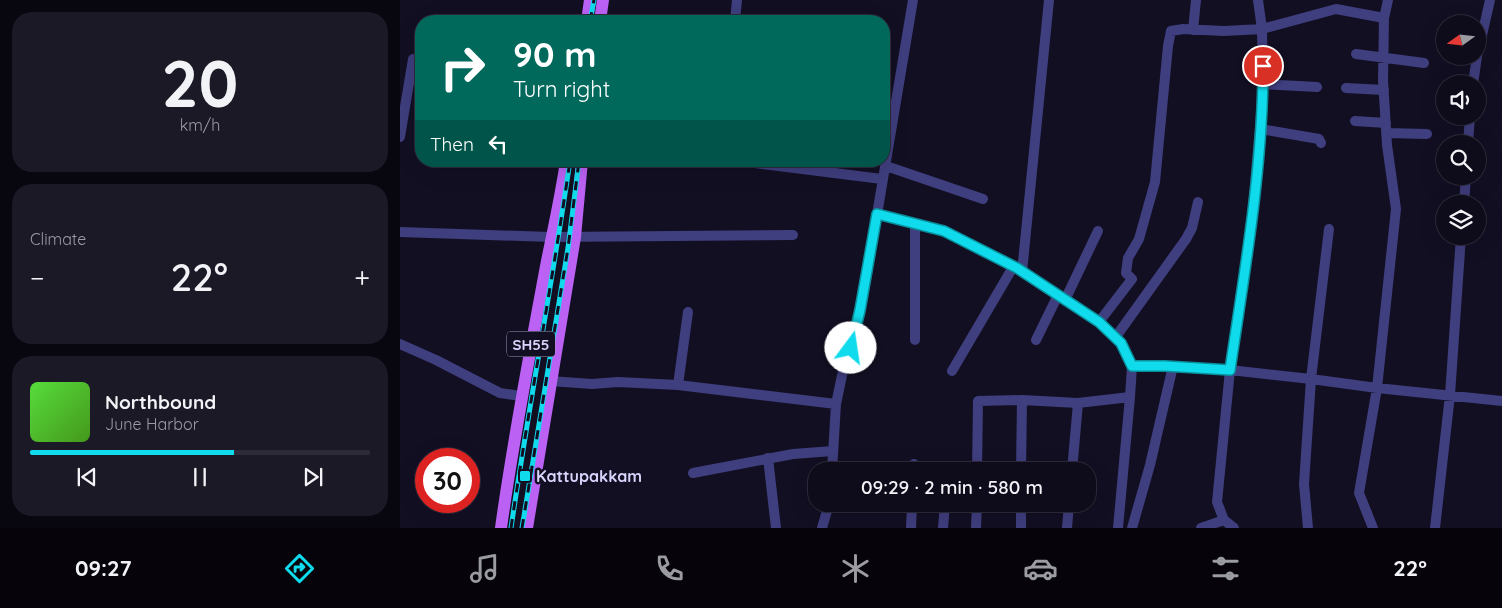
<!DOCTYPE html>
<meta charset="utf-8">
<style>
:root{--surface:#0e0b1a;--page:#1c1927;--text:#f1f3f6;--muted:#9b9ba2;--line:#2e2b39;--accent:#0fdbed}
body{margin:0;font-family:Quicksand,sans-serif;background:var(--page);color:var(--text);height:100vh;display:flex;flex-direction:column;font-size:19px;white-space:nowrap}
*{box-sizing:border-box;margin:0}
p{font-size:16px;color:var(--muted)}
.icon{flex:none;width:28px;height:28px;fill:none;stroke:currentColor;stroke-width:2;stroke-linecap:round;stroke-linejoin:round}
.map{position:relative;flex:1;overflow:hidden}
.sheet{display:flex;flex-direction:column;gap:12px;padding:12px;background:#08060e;width:400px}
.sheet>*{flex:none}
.hud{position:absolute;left:15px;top:15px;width:475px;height:152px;border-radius:20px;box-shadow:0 5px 20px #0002,0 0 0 1px var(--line);background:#00695c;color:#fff;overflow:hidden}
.needle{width:32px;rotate:255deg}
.fabs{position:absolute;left:1036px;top:15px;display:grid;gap:10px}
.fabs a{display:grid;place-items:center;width:50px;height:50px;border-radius:50%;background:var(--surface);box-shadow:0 5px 20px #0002,0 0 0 1px var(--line);font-size:25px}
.speed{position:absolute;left:15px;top:448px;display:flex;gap:10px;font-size:25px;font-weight:700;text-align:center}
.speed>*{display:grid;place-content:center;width:65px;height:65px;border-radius:50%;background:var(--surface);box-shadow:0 5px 20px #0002,0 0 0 1px var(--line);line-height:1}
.speed .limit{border:8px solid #d22;background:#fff;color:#111}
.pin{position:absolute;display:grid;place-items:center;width:42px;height:42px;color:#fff;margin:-21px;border:2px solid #fff;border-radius:50%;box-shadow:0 1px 5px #0007}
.me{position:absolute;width:55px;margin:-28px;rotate:14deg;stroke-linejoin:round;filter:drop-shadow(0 0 4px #0008)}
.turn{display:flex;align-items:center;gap:18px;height:105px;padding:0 15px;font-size:22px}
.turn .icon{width:65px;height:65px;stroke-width:2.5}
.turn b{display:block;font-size:35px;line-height:42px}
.then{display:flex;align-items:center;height:48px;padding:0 15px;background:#0003;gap:10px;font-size:19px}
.big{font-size:38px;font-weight:600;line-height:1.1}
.sheet .tile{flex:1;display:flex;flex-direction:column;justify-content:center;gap:8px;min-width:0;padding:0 18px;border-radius:20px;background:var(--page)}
.sheet .dial{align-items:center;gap:0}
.dial b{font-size:65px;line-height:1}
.song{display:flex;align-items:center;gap:15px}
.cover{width:60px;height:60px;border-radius:8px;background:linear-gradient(135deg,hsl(110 70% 55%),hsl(100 70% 35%))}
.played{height:5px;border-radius:2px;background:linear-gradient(90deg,var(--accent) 60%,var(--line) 60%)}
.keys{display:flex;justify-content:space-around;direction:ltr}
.heat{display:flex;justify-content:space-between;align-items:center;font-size:28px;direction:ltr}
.trip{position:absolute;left:408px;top:462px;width:288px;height:50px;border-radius:20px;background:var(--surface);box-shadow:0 5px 20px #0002,0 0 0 1px var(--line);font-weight:600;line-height:50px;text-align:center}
.tab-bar{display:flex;height:80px;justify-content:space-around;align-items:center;background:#06040a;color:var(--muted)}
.tab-bar .icon{width:35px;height:35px}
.tab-bar .selected{color:var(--accent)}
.tab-bar b{font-size:22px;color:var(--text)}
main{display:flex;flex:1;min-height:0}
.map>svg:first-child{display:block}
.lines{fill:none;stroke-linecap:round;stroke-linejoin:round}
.minor{stroke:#3f3e7e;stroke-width:10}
.major{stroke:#bb62f5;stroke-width:12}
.rail-casing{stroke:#0fdbed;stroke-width:5}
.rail{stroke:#120f23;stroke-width:3;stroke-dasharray:9;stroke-linecap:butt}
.route-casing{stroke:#0a8e9a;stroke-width:12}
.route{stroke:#0fdbed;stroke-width:9}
.poi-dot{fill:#0fdbed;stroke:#120f23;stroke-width:2}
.labels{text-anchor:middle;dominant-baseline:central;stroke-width:5;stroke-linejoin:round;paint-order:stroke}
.shield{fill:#120f23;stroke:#9d99bb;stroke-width:1}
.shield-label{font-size:15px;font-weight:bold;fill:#d8d4fc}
.poi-label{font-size:16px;font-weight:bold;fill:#d8d4fc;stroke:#120f23;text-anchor:start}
</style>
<main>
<section class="sheet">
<div class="tile dial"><b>20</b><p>km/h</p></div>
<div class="tile"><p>Climate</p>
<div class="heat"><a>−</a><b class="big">22°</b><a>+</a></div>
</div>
<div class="tile">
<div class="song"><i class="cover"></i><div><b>Northbound</b><p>June Harbor</p></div></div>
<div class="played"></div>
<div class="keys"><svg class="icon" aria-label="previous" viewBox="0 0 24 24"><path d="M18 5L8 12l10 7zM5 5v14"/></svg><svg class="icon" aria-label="pause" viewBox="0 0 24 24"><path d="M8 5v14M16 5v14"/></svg><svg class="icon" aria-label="next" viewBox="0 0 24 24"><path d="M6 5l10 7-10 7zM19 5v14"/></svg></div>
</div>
</section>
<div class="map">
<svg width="1102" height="528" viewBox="0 0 1102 528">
<rect width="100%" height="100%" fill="#120f23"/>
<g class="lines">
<path class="minor" d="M335,21L337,0
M793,30L796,0
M1078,53L1090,0
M956,54L1024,63
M863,84L917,87
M1073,84L1077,56
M946,88L984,90
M955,121L986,123
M860,129L919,139L921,143
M986,133L1027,134
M0,137L13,59
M1068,144L1070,116
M339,161L482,179
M486,166L583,199
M1064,204L1066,176
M477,214L544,231L617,269L699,322L721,343L732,366H765L830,370L911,379L977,388L1102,401
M0,232L151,237L393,235
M622,272L649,0
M665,300L698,231
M699,322L732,279L726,273L728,258L739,239L755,182L768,46L771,31L783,29L824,31L862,29L936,9L984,18
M715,338L786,239L792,228L798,202
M515,340V224
M636,340L658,295
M0,344L36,360L100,393L121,396
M552,371L613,267
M150,381L192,384L218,382L278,385L436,404
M278,385L288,312
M368,458L376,528
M432,471L436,404L444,366L451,348L461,310L513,0
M514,471V464
M577,471L578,401L622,400L678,403
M621,471L622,400
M672,471L678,403L730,397L732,366
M293,473L393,454L433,451
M422,528L429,504
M511,528L512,504
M543,528L545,504
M576,528L577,504
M621,528V504
M667,528L669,504
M718,528L730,397
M732,528L750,465L773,366
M801,528L824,520
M834,528L824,520L817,502L830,370L852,219L863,92L862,29L858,0
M908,528L904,484L911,379L929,229
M973,528L959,493L977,388L996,209L987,145L983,80L984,18L988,0
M1035,528L1050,395L1061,236"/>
<path class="major" d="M187,21L190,0
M200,21L203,0
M101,528C113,440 130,353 146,266C153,231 161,196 166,161
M127,528L175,237L182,161"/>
<g class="rail-casing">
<path id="rail" d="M190,21L194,0
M111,528C129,405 152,284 170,161
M122,528L168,248L179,161"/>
</g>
<use href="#rail" class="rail"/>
</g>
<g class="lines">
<g class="route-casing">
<path id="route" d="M451,348L460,310L477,214L544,231L617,268L699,322L721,343L732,366H765L830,370C845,269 863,167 863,66"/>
</g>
<use href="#route" class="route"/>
</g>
<rect class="poi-dot" x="119" y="470" width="12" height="12" rx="2.5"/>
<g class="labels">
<rect class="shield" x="107" y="331.5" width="48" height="25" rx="4"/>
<g class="shield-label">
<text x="131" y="344">SH55</text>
</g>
<g class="poi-label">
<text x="136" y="476">Kattupakkam</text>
</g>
</g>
</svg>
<div class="fabs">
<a><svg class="needle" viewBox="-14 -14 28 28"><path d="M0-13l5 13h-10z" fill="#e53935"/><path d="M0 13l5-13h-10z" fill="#9b9ba2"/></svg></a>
<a><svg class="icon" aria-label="sound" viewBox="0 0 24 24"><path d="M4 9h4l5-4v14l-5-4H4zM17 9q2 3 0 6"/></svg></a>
<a><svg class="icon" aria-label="search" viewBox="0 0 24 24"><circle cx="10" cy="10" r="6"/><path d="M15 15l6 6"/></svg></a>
<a><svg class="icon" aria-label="layers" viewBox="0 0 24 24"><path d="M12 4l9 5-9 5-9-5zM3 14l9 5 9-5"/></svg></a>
</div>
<div class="speed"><div class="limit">30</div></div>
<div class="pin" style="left:863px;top:66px;background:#d93025"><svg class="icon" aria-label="arrive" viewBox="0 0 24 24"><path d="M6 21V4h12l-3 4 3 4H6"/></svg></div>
<svg class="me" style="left:451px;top:348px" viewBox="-20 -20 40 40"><circle r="19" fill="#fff"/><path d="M0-13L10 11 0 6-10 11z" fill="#0fdbed"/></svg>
<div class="trip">09:29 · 2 min · 580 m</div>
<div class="hud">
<div class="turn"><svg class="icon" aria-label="right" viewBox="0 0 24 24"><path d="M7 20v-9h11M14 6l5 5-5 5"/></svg><div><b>90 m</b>Turn right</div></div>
<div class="then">Then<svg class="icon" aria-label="left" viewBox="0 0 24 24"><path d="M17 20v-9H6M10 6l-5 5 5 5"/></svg></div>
</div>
</div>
</main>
<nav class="tab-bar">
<b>09:27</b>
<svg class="icon selected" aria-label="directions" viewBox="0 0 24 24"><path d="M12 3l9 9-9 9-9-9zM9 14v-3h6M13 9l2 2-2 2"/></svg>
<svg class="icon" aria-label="music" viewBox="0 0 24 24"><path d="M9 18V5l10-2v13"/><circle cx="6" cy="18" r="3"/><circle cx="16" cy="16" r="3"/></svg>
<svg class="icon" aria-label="phone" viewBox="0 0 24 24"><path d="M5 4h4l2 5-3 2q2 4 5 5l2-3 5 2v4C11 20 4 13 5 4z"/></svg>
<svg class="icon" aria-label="climate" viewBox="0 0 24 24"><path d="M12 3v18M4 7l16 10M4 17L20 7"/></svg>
<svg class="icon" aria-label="car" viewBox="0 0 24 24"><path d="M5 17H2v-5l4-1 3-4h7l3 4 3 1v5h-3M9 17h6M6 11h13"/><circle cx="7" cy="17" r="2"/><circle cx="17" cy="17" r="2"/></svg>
<svg class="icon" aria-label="filters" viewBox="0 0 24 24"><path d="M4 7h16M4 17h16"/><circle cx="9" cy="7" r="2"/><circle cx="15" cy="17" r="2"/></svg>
<b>22°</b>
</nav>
